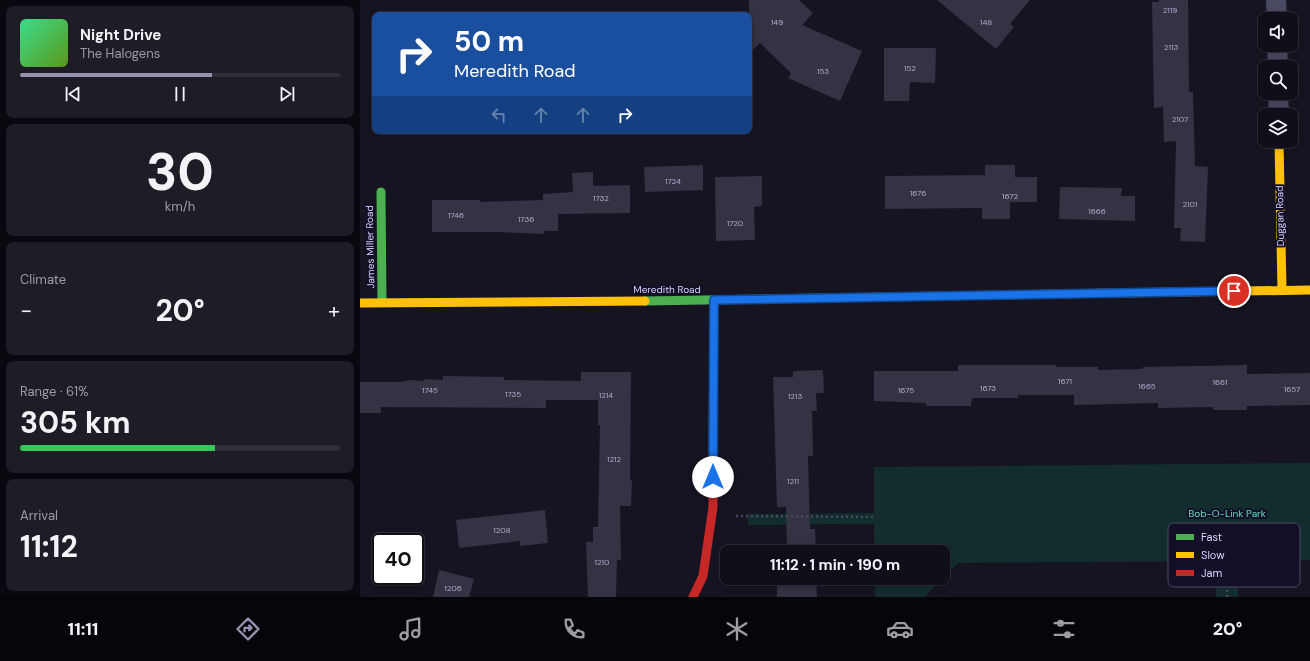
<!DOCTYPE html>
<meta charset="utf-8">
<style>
:root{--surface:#100f19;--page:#1e1d26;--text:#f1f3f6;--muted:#9c9ca2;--line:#302f38;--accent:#9591b1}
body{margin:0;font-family:"DM Sans",sans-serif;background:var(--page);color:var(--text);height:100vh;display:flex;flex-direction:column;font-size:15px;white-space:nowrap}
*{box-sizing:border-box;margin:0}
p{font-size:13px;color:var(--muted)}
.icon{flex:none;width:22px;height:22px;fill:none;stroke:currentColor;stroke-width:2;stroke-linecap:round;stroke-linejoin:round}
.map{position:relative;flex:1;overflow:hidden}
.panel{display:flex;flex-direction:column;gap:6px;padding:6px;background:#09080e;width:360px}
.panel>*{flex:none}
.guide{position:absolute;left:12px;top:12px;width:380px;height:122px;border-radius:8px;box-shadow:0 2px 6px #0003,0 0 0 1px var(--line);background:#1a4fa0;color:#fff;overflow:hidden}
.fabs{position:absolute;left:898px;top:12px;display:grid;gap:8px}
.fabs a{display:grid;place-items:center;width:40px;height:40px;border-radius:8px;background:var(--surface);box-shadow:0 2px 6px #0003,0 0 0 1px var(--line);font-size:20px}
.speed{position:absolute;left:12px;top:533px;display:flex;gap:8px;font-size:20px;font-weight:700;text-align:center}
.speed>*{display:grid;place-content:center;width:52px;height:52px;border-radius:50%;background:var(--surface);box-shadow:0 2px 6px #0003,0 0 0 1px var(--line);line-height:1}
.speed .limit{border:2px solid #111;border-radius:6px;background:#fff;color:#111}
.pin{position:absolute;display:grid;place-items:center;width:34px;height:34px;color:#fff;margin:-17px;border:2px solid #fff;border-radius:50%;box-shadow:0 1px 4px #0007}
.me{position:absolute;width:44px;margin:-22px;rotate:0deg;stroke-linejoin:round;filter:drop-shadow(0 0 3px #0008)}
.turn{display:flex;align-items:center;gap:14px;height:84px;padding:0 16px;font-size:18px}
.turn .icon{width:52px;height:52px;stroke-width:2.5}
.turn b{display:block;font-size:28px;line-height:34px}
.lanes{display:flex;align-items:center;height:38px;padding:0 16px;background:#0003;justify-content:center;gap:20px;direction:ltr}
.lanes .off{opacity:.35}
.big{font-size:30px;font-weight:700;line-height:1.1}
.panel .card{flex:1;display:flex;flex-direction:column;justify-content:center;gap:6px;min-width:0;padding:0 14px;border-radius:8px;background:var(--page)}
.panel .dial{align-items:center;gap:0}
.dial b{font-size:52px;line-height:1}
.song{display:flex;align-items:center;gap:12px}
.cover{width:48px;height:48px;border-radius:6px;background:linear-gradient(135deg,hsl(150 70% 55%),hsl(90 70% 35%))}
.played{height:4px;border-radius:2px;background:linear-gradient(90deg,var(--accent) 60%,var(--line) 60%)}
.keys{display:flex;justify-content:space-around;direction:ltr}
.heat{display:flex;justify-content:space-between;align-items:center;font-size:22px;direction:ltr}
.charge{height:6px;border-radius:3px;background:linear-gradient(90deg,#34c759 61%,var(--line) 0)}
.trip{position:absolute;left:360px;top:545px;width:230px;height:40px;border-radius:8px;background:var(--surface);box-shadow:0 2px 6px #0003,0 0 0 1px var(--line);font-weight:700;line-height:40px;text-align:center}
.tabs{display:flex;height:64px;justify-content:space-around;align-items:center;background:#06060a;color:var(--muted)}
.tabs .icon{width:28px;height:28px}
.tabs .active{color:var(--accent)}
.tabs b{font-size:18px;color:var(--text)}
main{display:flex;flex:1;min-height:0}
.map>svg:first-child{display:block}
.green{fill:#132c2d}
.building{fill:#343243}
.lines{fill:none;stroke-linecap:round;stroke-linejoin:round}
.path{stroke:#44505f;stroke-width:2.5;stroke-dasharray:2 3;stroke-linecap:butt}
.street{stroke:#4a4962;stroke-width:20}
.fast{stroke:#4caf50;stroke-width:9}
.slow{stroke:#ffc107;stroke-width:9}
.jam{stroke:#c62828;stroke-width:9}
.route-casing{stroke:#114b97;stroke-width:10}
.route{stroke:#1a73e8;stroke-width:7}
.labels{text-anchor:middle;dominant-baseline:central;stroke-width:4;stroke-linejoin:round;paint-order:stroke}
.number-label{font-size:8px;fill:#b0acd0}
.street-label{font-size:10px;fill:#d9d4ff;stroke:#130f26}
.park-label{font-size:10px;fill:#5fe0c0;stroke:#130f26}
.key{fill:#130f26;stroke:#4e4a67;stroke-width:1}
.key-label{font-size:11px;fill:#d9d4ff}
</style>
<main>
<section class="panel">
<div class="card">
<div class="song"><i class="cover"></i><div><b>Night Drive</b><p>The Halogens</p></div></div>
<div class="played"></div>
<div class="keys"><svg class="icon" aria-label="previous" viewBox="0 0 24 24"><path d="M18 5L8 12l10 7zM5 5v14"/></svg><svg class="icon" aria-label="pause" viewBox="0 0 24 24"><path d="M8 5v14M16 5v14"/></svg><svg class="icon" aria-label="next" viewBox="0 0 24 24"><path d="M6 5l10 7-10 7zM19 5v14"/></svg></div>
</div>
<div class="card dial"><b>30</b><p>km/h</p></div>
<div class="card"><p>Climate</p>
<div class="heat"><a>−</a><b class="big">20°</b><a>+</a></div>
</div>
<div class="card"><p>Range · 61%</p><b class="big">305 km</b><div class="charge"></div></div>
<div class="card"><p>Arrival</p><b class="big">11:12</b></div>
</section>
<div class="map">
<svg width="950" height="597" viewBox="0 0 950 597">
<rect width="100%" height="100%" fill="#161421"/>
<path class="green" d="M950,463V560L878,561V597H856L855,561L598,563L583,578V552H514V524L388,525V514L514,513V467Z
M515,578H583L564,597H515Z"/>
<path class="building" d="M389,0H439L453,13L442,25L502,51L480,101L428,78L431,73L400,43L389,54Z
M577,0H670L650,24L654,27L636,49Z
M799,0H828L829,92H833L835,166L848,167L845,242L820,241L821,228H814L816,141L804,142L803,107L794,108L792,2H799Z
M524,48H576L575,83L550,82L549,101H524Z
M343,165V190L285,192L284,167Z
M625,165H655V177H677V202H650V219H622V208L525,209V176L625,175Z
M233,172V186L270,185V213L198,214V231H184V234L135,232H72V200H120V202L183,200V194L213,192L212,173Z
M402,176V206L394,207L395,240L356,241L355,177Z
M700,187L762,188L761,196H775V221L699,219Z
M598,365H696V367H738V370L783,369V367L887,365V374L950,373V405L887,406V410H853V407L798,408V403L714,405V395H658V398H612L611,406H566V403L514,401V371H598Z
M463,370L464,393H456L457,411H452L453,456H448L450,529H455L456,552H427L426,507H417L413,377H433V371Z
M221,372H271L270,479L272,480L271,506H260L261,560H257L256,597H228L226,542H233V527H238L240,425H238V400H186V408L21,407V413H0V382H42L49,380L64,381V379L83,380V376L144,377V380L221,381Z
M185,510L188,543L160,546V541L99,548L96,520Z
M79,570L114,579L109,597H73Z
M417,578H456L457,597H417Z"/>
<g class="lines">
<path class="path" d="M376,516L514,517
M867,555V597"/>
<path class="street" d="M916,0L917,19
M917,45L918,67
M918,93L919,115"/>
<path class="fast" d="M21,192L22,302
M285,301L695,294
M353,468L354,300"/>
<path class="slow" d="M919,141L922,290
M695,294L950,290
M0,303L285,301"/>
<path class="jam" d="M333,597L343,576L353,507V468"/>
</g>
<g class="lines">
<g class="route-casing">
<path id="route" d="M353,477L354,300L874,291"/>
</g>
<use href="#route" class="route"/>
</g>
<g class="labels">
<g class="number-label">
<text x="810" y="10">2119</text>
<text x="417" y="22">149</text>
<text x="626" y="22">148</text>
<text x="811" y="47">2113</text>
<text x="550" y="68">152</text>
<text x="463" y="71">153</text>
<text x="820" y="119">2107</text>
<text x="313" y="181">1724</text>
<text x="558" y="193">1676</text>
<text x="650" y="196">1672</text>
<text x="241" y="198">1732</text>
<text x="830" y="204">2101</text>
<text x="737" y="211">1666</text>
<text x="96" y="215">1746</text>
<text x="166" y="219">1736</text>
<text x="375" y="223">1720</text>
<text x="705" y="381">1671</text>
<text x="860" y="382">1661</text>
<text x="787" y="386">1665</text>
<text x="628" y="388">1673</text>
<text x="932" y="389">1657</text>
<text x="70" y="390">1745</text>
<text x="546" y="390">1675</text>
<text x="153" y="394">1735</text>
<text x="246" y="395">1214</text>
<text x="435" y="396">1213</text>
<text x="254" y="459">1212</text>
<text x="433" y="481">1211</text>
<text x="142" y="530">1208</text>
<text x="242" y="562">1210</text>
<text x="93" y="588">1206</text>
</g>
<g class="street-label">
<text transform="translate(920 216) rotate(-91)">Duggan Road</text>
<text transform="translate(10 247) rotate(-91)">James Miller Road</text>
<text x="307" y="289">Meredith Road</text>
</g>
<g class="park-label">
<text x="867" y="513">Bob-O-Link Park</text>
</g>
</g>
<rect x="808" y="523" width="132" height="64" rx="6" class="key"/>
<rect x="816" y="534" width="18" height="6" fill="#4caf50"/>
<rect x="816" y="552" width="18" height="6" fill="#ffc107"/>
<rect x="816" y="570" width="18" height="6" fill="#c62828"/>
<g class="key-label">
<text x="841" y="541">Fast</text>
<text x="841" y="559">Slow</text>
<text x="841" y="577">Jam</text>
</g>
</svg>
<div class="fabs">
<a><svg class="icon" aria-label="sound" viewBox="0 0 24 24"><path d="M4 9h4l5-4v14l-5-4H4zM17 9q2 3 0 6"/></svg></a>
<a><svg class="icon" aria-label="search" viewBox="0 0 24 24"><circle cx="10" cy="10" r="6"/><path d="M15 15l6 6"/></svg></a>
<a><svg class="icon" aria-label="layers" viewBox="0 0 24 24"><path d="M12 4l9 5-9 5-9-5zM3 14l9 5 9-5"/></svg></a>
</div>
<div class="speed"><div class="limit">40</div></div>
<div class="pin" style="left:874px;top:291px;background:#d93025"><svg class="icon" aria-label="arrive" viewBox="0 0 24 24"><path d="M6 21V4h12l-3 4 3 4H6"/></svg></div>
<svg class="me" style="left:353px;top:477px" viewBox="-20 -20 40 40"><circle r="19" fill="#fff"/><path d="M0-13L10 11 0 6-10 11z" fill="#1a73e8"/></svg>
<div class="trip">11:12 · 1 min · 190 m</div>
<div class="guide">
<div class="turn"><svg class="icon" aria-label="right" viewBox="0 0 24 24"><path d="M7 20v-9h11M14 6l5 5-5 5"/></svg><div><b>50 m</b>Meredith Road</div></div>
<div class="lanes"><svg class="icon off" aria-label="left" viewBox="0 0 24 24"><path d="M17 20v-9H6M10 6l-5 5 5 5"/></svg><svg class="icon off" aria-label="ahead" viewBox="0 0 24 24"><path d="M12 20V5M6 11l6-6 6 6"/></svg><svg class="icon off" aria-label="ahead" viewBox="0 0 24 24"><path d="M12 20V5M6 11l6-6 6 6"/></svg><svg class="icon" aria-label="right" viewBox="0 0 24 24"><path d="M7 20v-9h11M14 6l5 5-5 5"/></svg></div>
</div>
</div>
</main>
<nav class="tabs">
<b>11:11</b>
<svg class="icon active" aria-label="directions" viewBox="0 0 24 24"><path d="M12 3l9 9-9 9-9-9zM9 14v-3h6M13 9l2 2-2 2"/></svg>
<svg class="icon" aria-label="music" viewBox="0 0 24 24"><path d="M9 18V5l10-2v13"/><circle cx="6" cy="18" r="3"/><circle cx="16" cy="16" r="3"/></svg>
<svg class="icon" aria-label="phone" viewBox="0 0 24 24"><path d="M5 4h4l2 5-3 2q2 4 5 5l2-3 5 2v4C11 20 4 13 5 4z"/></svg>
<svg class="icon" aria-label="climate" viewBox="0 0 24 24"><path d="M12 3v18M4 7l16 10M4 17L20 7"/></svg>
<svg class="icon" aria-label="car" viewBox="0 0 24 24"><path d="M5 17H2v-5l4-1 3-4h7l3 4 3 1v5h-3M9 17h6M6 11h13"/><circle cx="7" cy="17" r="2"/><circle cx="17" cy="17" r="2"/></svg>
<svg class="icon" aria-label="filters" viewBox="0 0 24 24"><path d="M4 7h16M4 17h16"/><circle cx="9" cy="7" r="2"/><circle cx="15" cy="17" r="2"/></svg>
<b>20°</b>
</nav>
